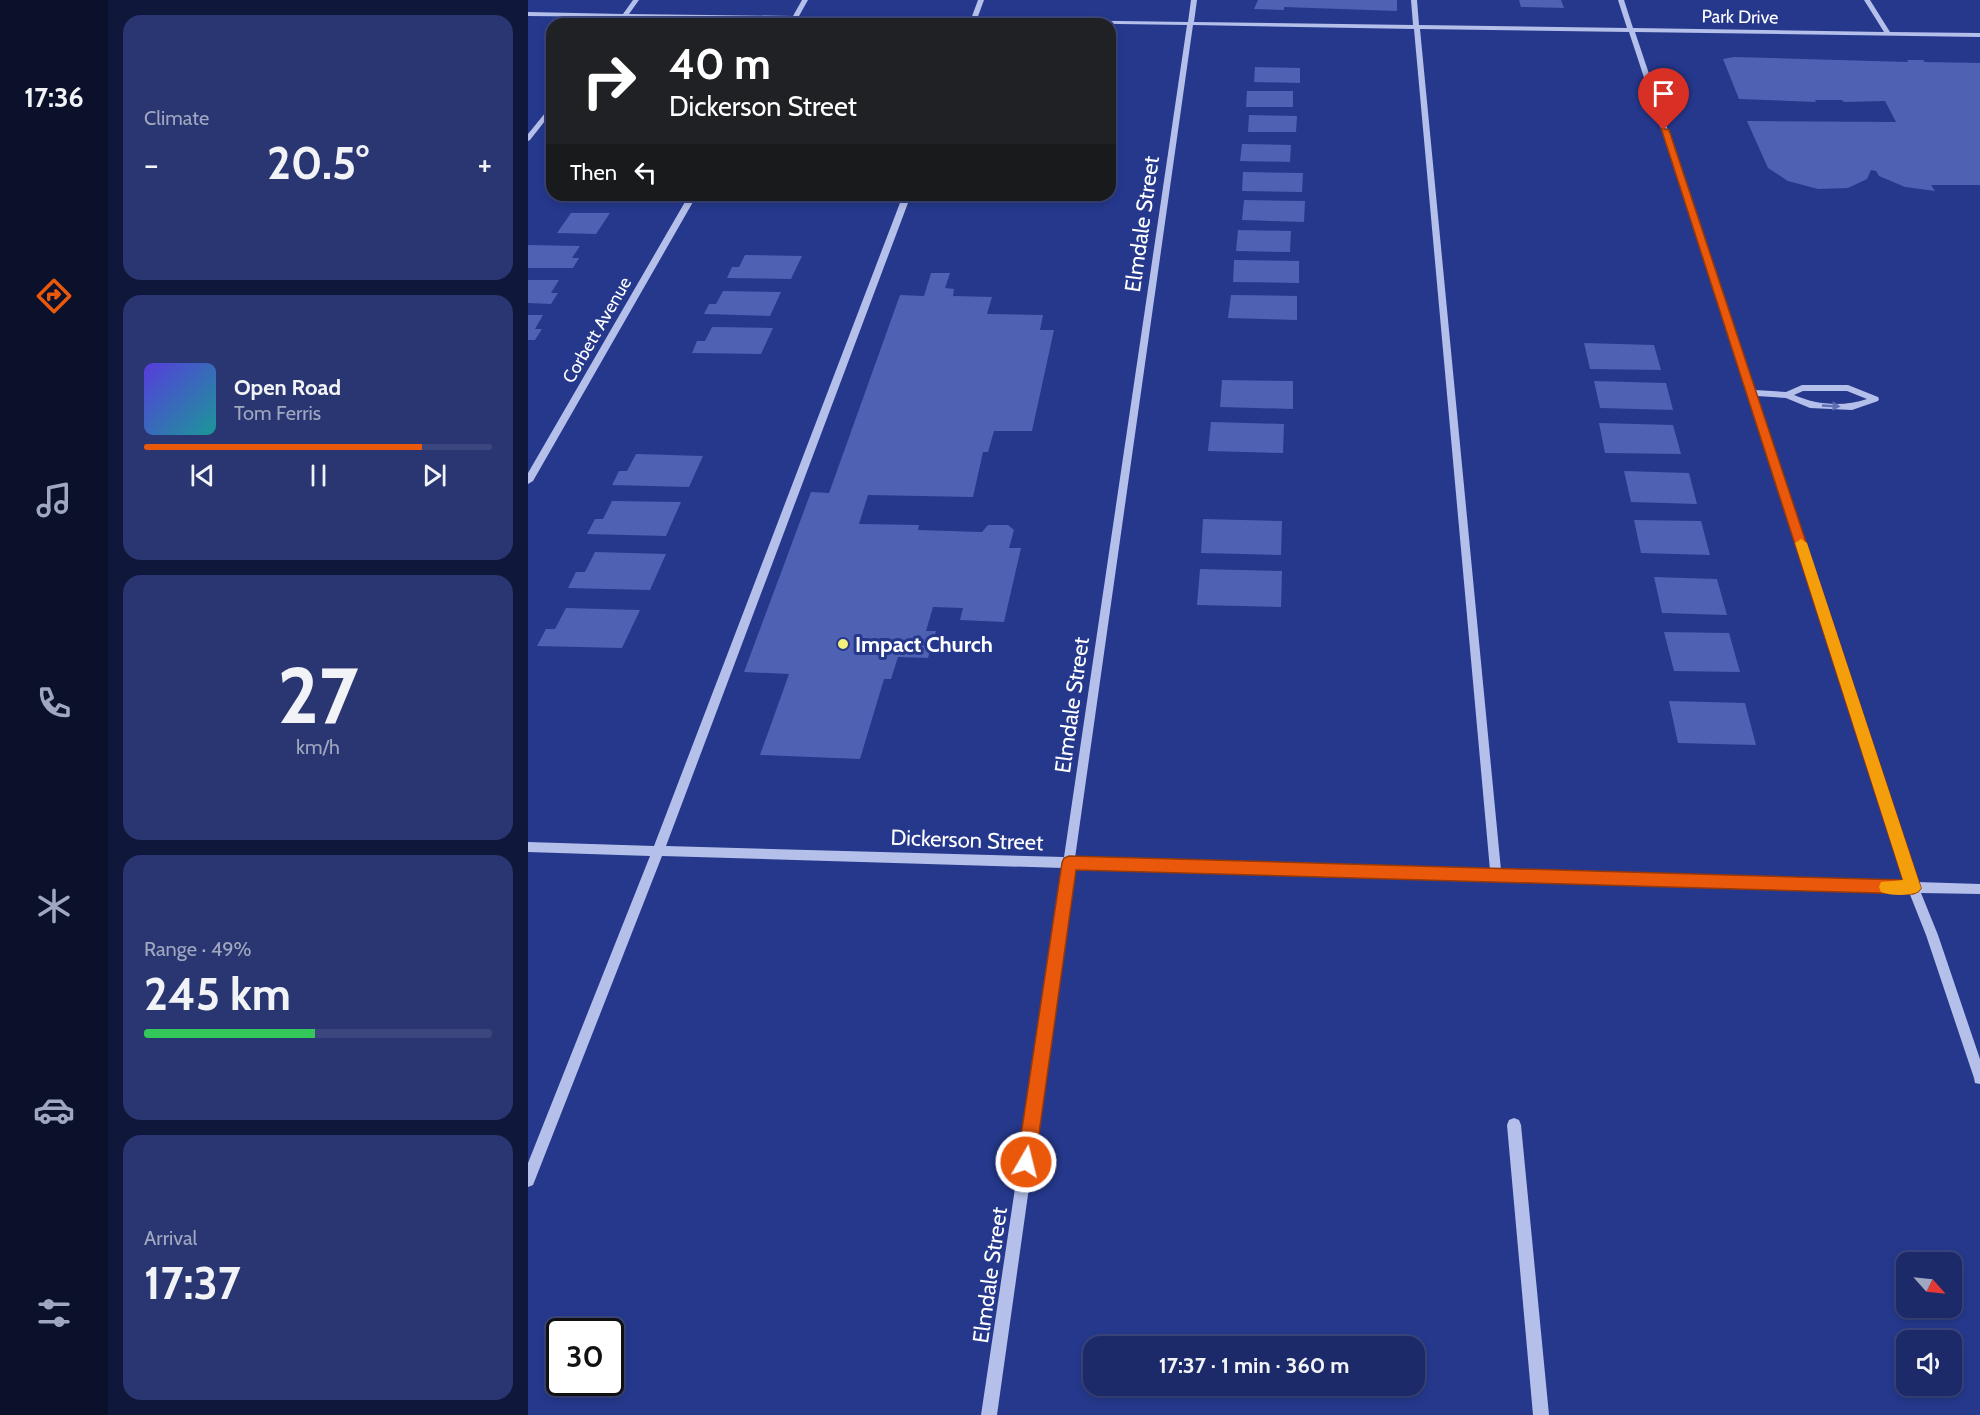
<!DOCTYPE html>
<meta charset="utf-8">
<style>
:root{--surface:#1c2a69;--page:#293671;--text:#f1f3f6;--muted:#a0a7c0;--line:#3a467d;--accent:#ea580c}
body{margin:0;font-family:Cabin,sans-serif;background:var(--page);color:var(--text);height:100vh;display:flex;flex-direction:column;font-size:22px;white-space:nowrap}
*{box-sizing:border-box;margin:0}
p{font-size:20px;color:var(--muted)}
.icon{flex:none;width:33px;height:33px;fill:none;stroke:currentColor;stroke-width:2;stroke-linecap:round;stroke-linejoin:round}
.map{position:relative;flex:1;overflow:hidden}
.details{display:flex;flex-direction:column;gap:15px;padding:15px;background:#0f173a;width:420px}
.details>*{flex:none}
.top-card{position:absolute;left:18px;top:18px;width:570px;height:183px;border-radius:18px;box-shadow:0 3px 9px #0003,0 0 0 2px var(--line);background:#202124;color:#fff;overflow:hidden}
.needle{width:39px;rotate:117deg}
.buttons{position:absolute;left:1368px;top:1252px;display:grid;gap:12px}
.buttons a{display:grid;place-items:center;width:66px;height:66px;border-radius:12px;background:var(--surface);box-shadow:0 3px 9px #0003,0 0 0 2px var(--line);font-size:30px}
.speed{position:absolute;left:18px;top:1318px;display:flex;gap:12px;font-size:30px;font-weight:700;text-align:center}
.speed>*{display:grid;place-content:center;width:78px;height:78px;border-radius:50%;background:var(--surface);box-shadow:0 3px 9px #0003,0 0 0 2px var(--line);line-height:1}
.speed .limit{border:3px solid #111;border-radius:9px;background:#fff;color:#111}
.pin{position:absolute;display:grid;place-items:center;width:51px;height:51px;color:#fff;margin:-62px -26px;border-radius:50% 50% 50% 0;rotate:-45deg;box-shadow:0 0 6px #0007}
.pin .icon{rotate:45deg}
.me{position:absolute;width:66px;margin:-33px;rotate:8deg;stroke-linejoin:round;filter:drop-shadow(0 0 4px #0008)}
.turn{display:flex;align-items:center;gap:21px;height:126px;padding:0 24px;font-size:27px}
.turn .icon{width:78px;height:78px;stroke-width:2.5}
.turn b{display:block;font-size:42px;line-height:51px}
.then{display:flex;align-items:center;height:57px;padding:0 24px;background:#0003;gap:12px;font-size:22px}
.big{font-size:45px;font-weight:800;line-height:1.1}
.details .card{flex:1;display:flex;flex-direction:column;justify-content:center;gap:9px;min-width:0;padding:0 21px;border-radius:18px;background:var(--page)}
.details .dial{align-items:center;gap:0}
.dial b{font-size:78px;line-height:1}
.song{display:flex;align-items:center;gap:18px}
.cover{width:72px;height:72px;border-radius:9px;background:linear-gradient(135deg,hsl(250 70% 55%),hsl(180 70% 35%))}
.played{height:6px;border-radius:3px;background:linear-gradient(90deg,var(--accent) 80%,var(--line) 80%)}
.keys{display:flex;justify-content:space-around;direction:ltr}
.heat{display:flex;justify-content:space-between;align-items:center;font-size:33px;direction:ltr}
.charge{height:9px;border-radius:4px;background:linear-gradient(90deg,#34c759 49%,var(--line) 0)}
.trip{position:absolute;left:555px;top:1336px;width:342px;height:60px;border-radius:18px;background:var(--surface);box-shadow:0 3px 9px #0003,0 0 0 2px var(--line);font-weight:800;line-height:60px;text-align:center}
main{display:flex;flex:1;min-height:0}
.dock{display:flex;flex-direction:column;width:108px;justify-content:space-around;align-items:center;background:#0b112a;color:var(--muted)}
.dock .icon{width:42px;height:42px}
.dock .on{color:var(--accent)}
.dock b{font-size:27px;color:var(--text)}
.map>svg:first-child{display:block}
.building{fill:#4e61b3}
.lines{fill:none;stroke-linecap:round;stroke-linejoin:round}
.minor{fill:#b4bfea;fill-rule:evenodd}
.oneway{fill:#5e6eb2}
.route{fill:#ea580c;stroke:#983908;stroke-width:1.5}
.slow{fill:#f59e0b}
.poi-dot{fill:#f4f079;stroke:#25388c;stroke-width:2}
.labels{text-anchor:middle;dominant-baseline:central;stroke-width:6;stroke-linejoin:round;paint-order:stroke}
.far-street-label{font-size:18px;fill:#fff;stroke:#25388c}
.street-label{font-size:22px;fill:#fff;stroke:#25388c}
.poi-label{font-size:22px;font-weight:bold;fill:#fff;stroke:#25388c;text-anchor:start}
</style>
<main>
<nav class="dock">
<b>17:36</b>
<svg class="icon on" aria-label="directions" viewBox="0 0 24 24"><path d="M12 3l9 9-9 9-9-9zM9 14v-3h6M13 9l2 2-2 2"/></svg>
<svg class="icon" aria-label="music" viewBox="0 0 24 24"><path d="M9 18V5l10-2v13"/><circle cx="6" cy="18" r="3"/><circle cx="16" cy="16" r="3"/></svg>
<svg class="icon" aria-label="phone" viewBox="0 0 24 24"><path d="M5 4h4l2 5-3 2q2 4 5 5l2-3 5 2v4C11 20 4 13 5 4z"/></svg>
<svg class="icon" aria-label="climate" viewBox="0 0 24 24"><path d="M12 3v18M4 7l16 10M4 17L20 7"/></svg>
<svg class="icon" aria-label="car" viewBox="0 0 24 24"><path d="M5 17H2v-5l4-1 3-4h7l3 4 3 1v5h-3M9 17h6M6 11h13"/><circle cx="7" cy="17" r="2"/><circle cx="17" cy="17" r="2"/></svg>
<svg class="icon" aria-label="filters" viewBox="0 0 24 24"><path d="M4 7h16M4 17h16"/><circle cx="9" cy="7" r="2"/><circle cx="15" cy="17" r="2"/></svg>
</nav>
<section class="details">
<div class="card"><p>Climate</p>
<div class="heat"><a>−</a><b class="big">20.5°</b><a>+</a></div>
</div>
<div class="card">
<div class="song"><i class="cover"></i><div><b>Open Road</b><p>Tom Ferris</p></div></div>
<div class="played"></div>
<div class="keys"><svg class="icon" aria-label="previous" viewBox="0 0 24 24"><path d="M18 5L8 12l10 7zM5 5v14"/></svg><svg class="icon" aria-label="pause" viewBox="0 0 24 24"><path d="M8 5v14M16 5v14"/></svg><svg class="icon" aria-label="next" viewBox="0 0 24 24"><path d="M6 5l10 7-10 7zM19 5v14"/></svg></div>
</div>
<div class="card dial"><b>27</b><p>km/h</p></div>
<div class="card"><p>Range · 49%</p><b class="big">245 km</b><div class="charge"></div></div>
<div class="card"><p>Arrival</p><b class="big">17:37</b></div>
</section>
<div class="map">
<svg width="1452" height="1415" viewBox="0 0 1452 1415">
<rect width="100%" height="100%" fill="#25388c"/>
<path class="building" d="M730,0H869V11L756,7V10L726,9Z
M991,0H1033L1036,8L993,7Z
M1206,57L1380,62L1379,60H1395L1397,62L1452,63V185H1403L1407,191L1377,187L1351,176L1348,171L1343,170L1339,179L1320,188L1290,189L1260,181L1240,168L1219,121L1368,122L1357,101L1316,102L1314,100H1287L1288,102L1211,99L1195,59Z
M727,67L772,68V83L726,82Z
M719,91H765V107H718Z
M721,115L769,116L768,132H720Z
M714,144L763,145L762,162L712,161Z
M715,172L775,173L774,192L714,191Z
M53,195H92L87,203L49,202Z
M716,200L777,201L776,222L714,220Z
M43,213H82L68,234L29,233Z
M710,230L763,231L762,252L708,251Z
M0,245L52,246L44,258H51L45,268H0Z
M217,255L274,256L263,279L199,278L204,267H211Z
M706,260L771,261V283L705,282Z
M403,273H422L417,288L426,289L425,296L464,297L459,314L515,315L512,330H526L504,431H466L460,452H455L445,497L340,495L331,524L391,525L390,530L454,532L460,525H480L486,530L481,548H493L476,622L432,620L435,608L405,607L398,631H408L400,658L370,657L363,679H356L332,759L232,755L261,674L216,672L283,492L301,493L372,295L396,296Z
M0,280H31L23,293H30L23,304L0,303Z
M195,291L253,292L242,316L176,314L181,304H188Z
M703,295L769,296V320L700,318Z
M0,315H15L7,329H14L7,340H0Z
M184,327L245,328L233,354L164,353L169,341H177Z
M1056,343L1126,345L1133,370L1062,369Z
M694,380L765,381V409L692,407Z
M1066,381L1138,383L1145,410L1072,408Z
M683,422L756,424L755,453L680,451Z
M1071,423L1145,425L1153,454L1077,453Z
M108,454L175,456L161,487L84,485L91,471H99Z
M1096,471L1161,473L1169,504L1103,502Z
M84,501L153,502L138,536L59,534L67,519H75Z
M675,519L754,521L753,555L673,553Z
M1106,520L1173,521L1182,555L1113,553Z
M67,552L138,554L122,590L40,588L48,572H57Z
M672,569L754,571L753,607L669,605Z
M1126,577L1189,579L1199,615L1134,613Z
M38,608L112,610L94,648L9,646L18,629H27Z
M1136,632L1201,633L1212,672L1146,671Z
M1141,701L1217,703L1228,745L1150,743Z"/>
<g class="lines">
<path class="minor" d="M105,0H111L101,14L265,16L274,0H280L271,16L443,19L450,0H456L449,19L660,22L663,0H669L666,22L885,25L883,0H889L891,25L1099,28L1090,0H1096L1105,28L1356,32L1336,0H1342L1362,32L1452,33V37L1107,32L1227,390L1258,392L1274,385H1320L1350,397L1351,399L1350,401L1324,410L1282,408L1258,398L1229,396L1389,882L1452,884V894L1393,893L1410,935L1452,1059V1084L1447,1083L1446,1078L1398,935L1381,892L546,868L469,1415H453L535,868L134,856L7,1180L5,1185L0,1187V1163L122,856L0,852V842L126,846L375,195H383L138,846L536,857L659,25L448,22L447,24H441L442,22L269,20L266,24H262L263,20L98,17L93,24H87L92,17L0,16V12L95,14ZM665,25L886,29L962,870L547,858ZM892,29L1101,32L1241,457L1377,882L973,870ZM1275,391H1319L1339,399C1315,407 1289,405 1266,395Z
M24,106V112L2,140L0,141V134L22,107Z
M161,195H169L5,481L0,484V473Z
M986,1118L991,1120L993,1125L1021,1415H1005L979,1125L981,1120Z"/>
</g>
<defs><path id="oneway-solid" d="M-6-.8H1V-3.2L6.5 0L1 3.2V.8H-6Z" transform="scale(1.5)"/></defs>
<use class="oneway" href="#oneway-solid" transform="translate(1303 406) rotate(3)"/>
<path class="route" d="M1133,128L1141,130L1393,888L1390,892L1385,894L548,870L507,1162L504,1168L498,1171L492,1168L489,1162L534,863L536,858L541,856L1375,880Z"/>
<path class="slow" d="M1273,539L1279,543L1393,888L1390,892C1380,896 1363,896 1353,892L1351,887L1353,882L1375,880L1267,543Z"/>
<circle class="poi-dot" cx="315" cy="644" r="6"/>
<g class="labels">
<g class="far-street-label">
<text transform="translate(1212 17) rotate(1)">Park Drive</text>
<text transform="translate(69 330) rotate(-60)">Corbett Avenue</text>
</g>
<g class="street-label">
<text transform="translate(614 224) rotate(-82)">Elmdale Street</text>
<text transform="translate(544 705) rotate(-82)">Elmdale Street</text>
<text transform="translate(439 840) rotate(2)">Dickerson Street</text>
<text transform="translate(462 1275) rotate(-82)">Elmdale Street</text>
</g>
<g class="poi-label">
<text x="327" y="644">Impact Church</text>
</g>
</g>
</svg>
<div class="buttons">
<a><svg class="needle" viewBox="-14 -14 28 28"><path d="M0-13l5 13h-10z" fill="#e53935"/><path d="M0 13l5-13h-10z" fill="#a0a7c0"/></svg></a>
<a><svg class="icon" aria-label="sound" viewBox="0 0 24 24"><path d="M4 9h4l5-4v14l-5-4H4zM17 9q2 3 0 6"/></svg></a>
</div>
<div class="speed"><div class="limit">30</div></div>
<div class="pin" style="left:1136px;top:130px;background:#d93025"><svg class="icon" aria-label="arrive" viewBox="0 0 24 24"><path d="M6 21V4h12l-3 4 3 4H6"/></svg></div>
<svg class="me" style="left:498px;top:1162px" viewBox="-20 -20 40 40"><circle r="17" fill="#ea580c" stroke="#fff" stroke-width="3"/><path d="M0-11L8 9 0 5-8 9z" fill="#fff"/></svg>
<div class="trip">17:37 · 1 min · 360 m</div>
<div class="top-card">
<div class="turn"><svg class="icon" aria-label="right" viewBox="0 0 24 24"><path d="M7 20v-9h11M14 6l5 5-5 5"/></svg><div><b>40 m</b>Dickerson Street</div></div>
<div class="then">Then<svg class="icon" aria-label="left" viewBox="0 0 24 24"><path d="M17 20v-9H6M10 6l-5 5 5 5"/></svg></div>
</div>
</div>
</main>
